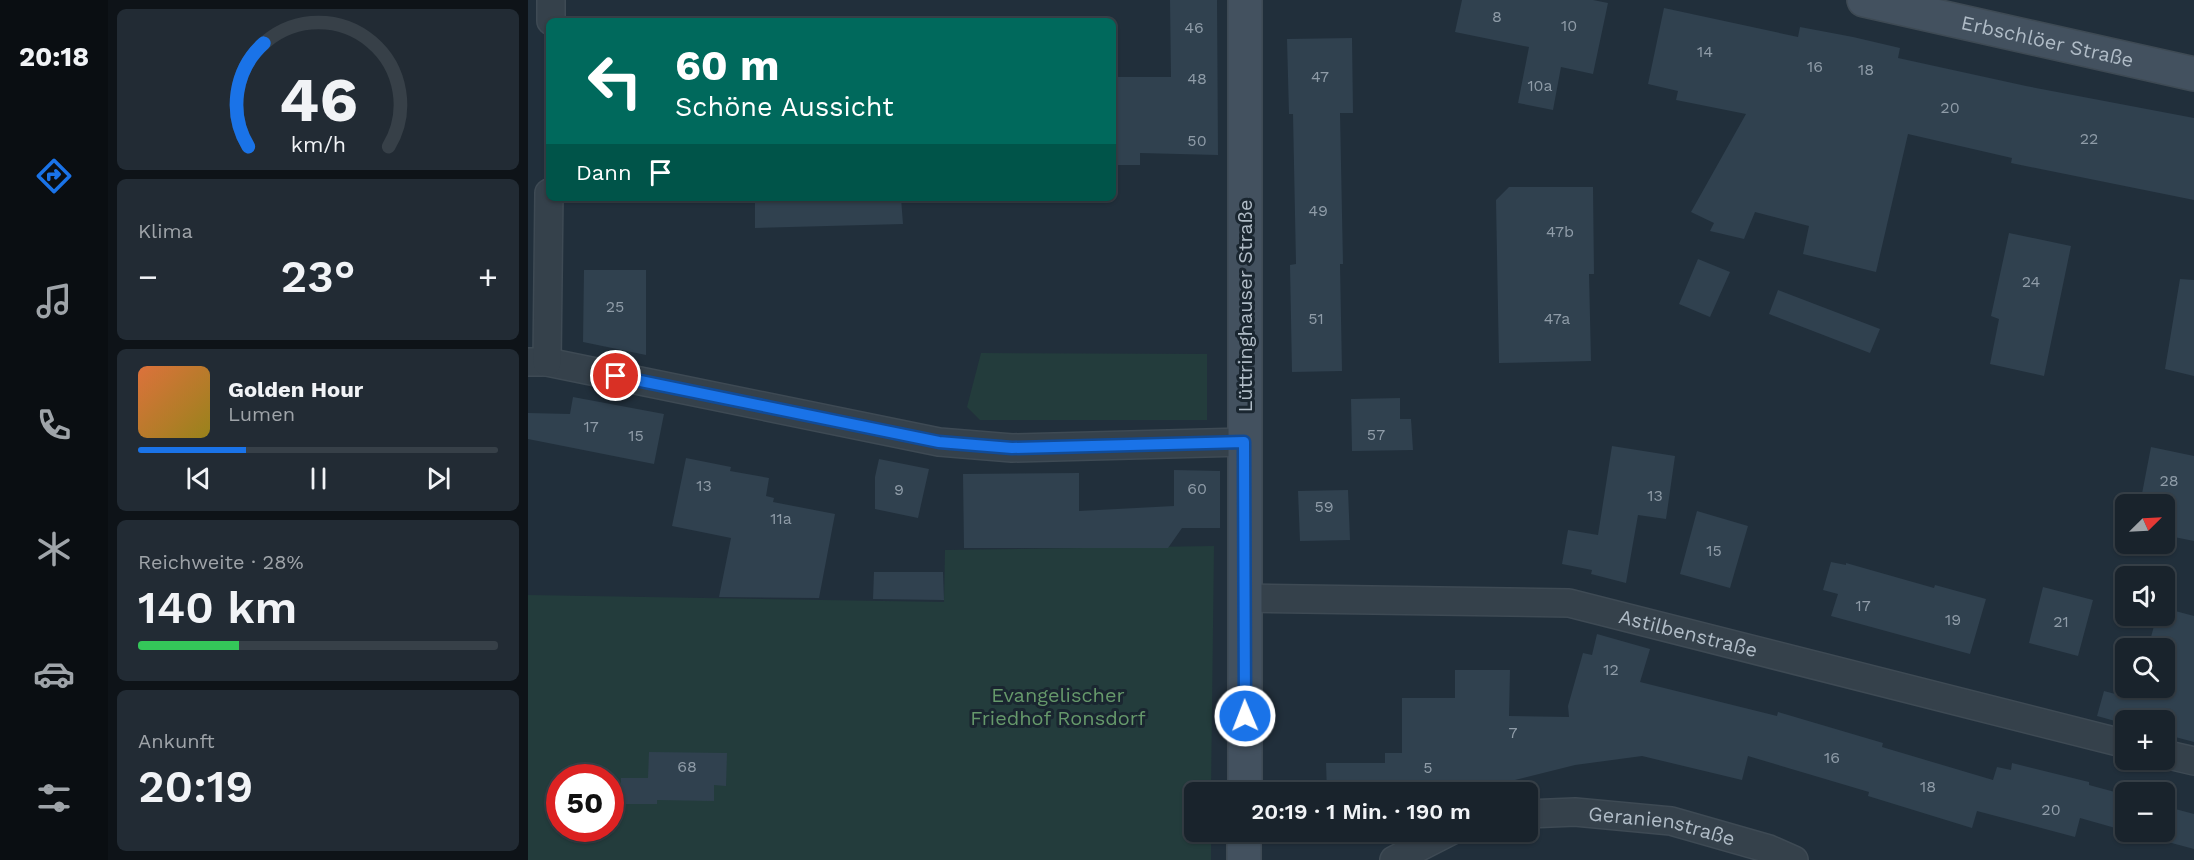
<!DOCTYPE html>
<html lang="de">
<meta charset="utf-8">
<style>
:root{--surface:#19232c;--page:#222b34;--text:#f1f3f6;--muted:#9fa4a9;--line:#374048;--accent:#1a73e8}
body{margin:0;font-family:"Work Sans",sans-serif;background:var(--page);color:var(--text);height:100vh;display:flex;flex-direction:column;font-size:22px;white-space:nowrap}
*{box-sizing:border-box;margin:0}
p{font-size:20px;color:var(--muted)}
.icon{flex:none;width:33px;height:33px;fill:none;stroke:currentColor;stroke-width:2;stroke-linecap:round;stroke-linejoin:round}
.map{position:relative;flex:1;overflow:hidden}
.panel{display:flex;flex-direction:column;gap:9px;padding:9px;background:#0e1318;width:420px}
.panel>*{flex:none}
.hud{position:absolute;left:18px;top:18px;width:570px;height:183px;border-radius:9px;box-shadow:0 2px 4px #0004,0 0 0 2px var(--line);background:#00695c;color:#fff;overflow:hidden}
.needle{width:39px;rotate:66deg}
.tools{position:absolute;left:1587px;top:494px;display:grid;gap:12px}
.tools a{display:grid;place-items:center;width:60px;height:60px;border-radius:9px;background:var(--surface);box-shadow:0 2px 4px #0004,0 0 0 2px var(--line);font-size:30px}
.speed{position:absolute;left:18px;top:764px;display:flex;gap:12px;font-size:30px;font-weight:700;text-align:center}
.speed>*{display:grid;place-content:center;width:78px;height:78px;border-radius:50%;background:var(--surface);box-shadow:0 2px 4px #0004,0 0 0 2px var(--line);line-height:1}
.speed .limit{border:9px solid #d22;background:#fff;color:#111}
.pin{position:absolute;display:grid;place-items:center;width:51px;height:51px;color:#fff;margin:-26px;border:3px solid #fff;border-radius:50%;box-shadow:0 2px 6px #0007}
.me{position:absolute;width:66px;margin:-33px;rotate:359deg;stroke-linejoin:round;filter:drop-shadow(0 0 4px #0008)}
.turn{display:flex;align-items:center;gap:21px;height:126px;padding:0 30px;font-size:27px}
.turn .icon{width:78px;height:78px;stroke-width:2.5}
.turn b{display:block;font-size:42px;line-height:51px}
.then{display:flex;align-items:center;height:57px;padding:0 30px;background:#0003;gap:12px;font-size:22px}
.big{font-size:45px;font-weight:600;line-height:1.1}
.panel .tile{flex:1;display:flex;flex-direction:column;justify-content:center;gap:9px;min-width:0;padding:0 21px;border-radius:9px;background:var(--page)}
.panel .dial{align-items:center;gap:0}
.dial svg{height:156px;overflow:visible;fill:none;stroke:var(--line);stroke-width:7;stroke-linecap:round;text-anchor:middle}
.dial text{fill:var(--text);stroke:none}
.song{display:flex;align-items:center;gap:18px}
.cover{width:72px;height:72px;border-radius:9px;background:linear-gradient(135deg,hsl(20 70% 55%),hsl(50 70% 35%))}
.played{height:6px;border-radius:3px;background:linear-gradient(90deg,var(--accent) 30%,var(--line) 30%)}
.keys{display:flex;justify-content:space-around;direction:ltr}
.heat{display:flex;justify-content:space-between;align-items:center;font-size:33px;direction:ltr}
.charge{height:9px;border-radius:4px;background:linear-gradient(90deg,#34c759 28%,var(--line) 0)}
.trip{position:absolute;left:656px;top:782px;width:354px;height:60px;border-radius:9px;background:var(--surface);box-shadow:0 2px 4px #0004,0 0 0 2px var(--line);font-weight:600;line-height:60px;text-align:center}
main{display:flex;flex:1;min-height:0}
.tabs{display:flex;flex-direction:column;width:108px;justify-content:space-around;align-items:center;background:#0a0e12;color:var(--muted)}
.tabs .icon{width:42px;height:42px}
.tabs .current{color:var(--accent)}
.tabs b{font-size:27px;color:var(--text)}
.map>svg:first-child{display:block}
.green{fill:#233c3c;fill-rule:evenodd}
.building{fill:#30414f}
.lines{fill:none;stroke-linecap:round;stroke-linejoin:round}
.street-casing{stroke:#3e4a54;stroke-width:30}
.secondary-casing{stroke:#3e4a54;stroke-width:36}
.street{stroke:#35414b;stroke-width:27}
.secondary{stroke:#43515f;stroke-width:33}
.route-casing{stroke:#114b97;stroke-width:15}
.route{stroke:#1a73e8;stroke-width:10}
.labels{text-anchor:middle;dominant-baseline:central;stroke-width:6;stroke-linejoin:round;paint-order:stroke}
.number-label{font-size:16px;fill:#8f9ca8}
.street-label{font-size:20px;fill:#b0bcc7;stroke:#1a2630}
.park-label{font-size:20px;fill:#66996b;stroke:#1a2630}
</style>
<main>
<nav class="tabs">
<b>20:18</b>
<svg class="icon current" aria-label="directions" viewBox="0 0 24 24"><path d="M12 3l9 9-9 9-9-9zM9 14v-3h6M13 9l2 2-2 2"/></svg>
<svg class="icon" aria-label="music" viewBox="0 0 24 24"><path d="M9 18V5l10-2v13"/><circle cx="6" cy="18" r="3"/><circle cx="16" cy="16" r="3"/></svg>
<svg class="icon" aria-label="phone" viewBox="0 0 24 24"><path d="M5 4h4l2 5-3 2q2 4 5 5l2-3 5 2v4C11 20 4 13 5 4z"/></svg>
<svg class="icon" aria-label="climate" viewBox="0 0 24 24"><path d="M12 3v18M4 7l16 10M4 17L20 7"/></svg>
<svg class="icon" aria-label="car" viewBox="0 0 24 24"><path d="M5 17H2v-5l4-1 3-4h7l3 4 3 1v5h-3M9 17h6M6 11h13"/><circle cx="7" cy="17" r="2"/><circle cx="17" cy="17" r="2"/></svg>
<svg class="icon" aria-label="filters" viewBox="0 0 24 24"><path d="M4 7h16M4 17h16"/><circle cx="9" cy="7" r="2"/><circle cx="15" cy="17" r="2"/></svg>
</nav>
<section class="panel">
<div class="tile dial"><svg viewBox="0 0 100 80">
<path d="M14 69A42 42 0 1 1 86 69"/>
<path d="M14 69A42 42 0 0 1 22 16" stroke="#1a73e8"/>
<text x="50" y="56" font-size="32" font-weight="700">46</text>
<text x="50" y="72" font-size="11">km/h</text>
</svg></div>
<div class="tile"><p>Klima</p>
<div class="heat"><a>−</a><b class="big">23°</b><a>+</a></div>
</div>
<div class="tile">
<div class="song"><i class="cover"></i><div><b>Golden Hour</b><p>Lumen</p></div></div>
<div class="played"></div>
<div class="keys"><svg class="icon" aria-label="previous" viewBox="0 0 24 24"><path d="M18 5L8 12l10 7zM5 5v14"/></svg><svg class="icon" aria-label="pause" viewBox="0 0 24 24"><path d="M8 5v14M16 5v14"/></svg><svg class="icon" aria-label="next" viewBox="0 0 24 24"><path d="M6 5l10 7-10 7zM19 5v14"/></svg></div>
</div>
<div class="tile"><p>Reichweite · 28%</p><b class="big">140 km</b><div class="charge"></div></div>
<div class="tile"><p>Ankunft</p><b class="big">20:19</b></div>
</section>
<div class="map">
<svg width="1666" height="860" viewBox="0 0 1666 860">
<rect width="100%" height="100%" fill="#212f3b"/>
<path class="green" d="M453,353L679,354V420H452L439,407Z
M686,546L683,792H666V831H683V860H0V595L416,602L417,550ZM32,777H82V828H32Z"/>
<path class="building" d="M642,0H689L690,155L612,153V165H586L585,77H643Z
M934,0H1065L1080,3L1065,74L1033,67L1025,110L990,103L1001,47L927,32Z
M1136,8L1270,37L1272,27L1325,37L1372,48L1370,58L1498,86L1666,118V200L1483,163L1484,158L1380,134L1348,272L1275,254L1281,226L1227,212L1216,239L1182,231L1186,223L1163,212L1218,114L1148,100L1150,91L1120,84Z
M824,38L825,113H812L815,264H812L814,371L764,372L762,265L768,264L765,114H761L759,39Z
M981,187H1065L1066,274H1061L1063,361L971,363L968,200Z
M227,198H373L375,224L227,228Z
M1481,233L1543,246L1516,376L1462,364L1471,319L1463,316Z
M1170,259L1202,272L1182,317L1151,304Z
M56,270H118V355L55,342Z
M1652,279L1666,280V376L1637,369Z
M1250,290L1352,329L1342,353L1241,314Z
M45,397L136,414L126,464L0,439V413L42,414Z
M872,398V419H883L885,450L824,451L823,399Z
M1084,446L1147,456L1138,519L1110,515L1098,583L1063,574L1064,570L1034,564L1040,530L1070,535Z
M1623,447L1666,456V541L1636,535V504H1612Z
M158,458L203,467L202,471L241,478L238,496L246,498L245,502L307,514L291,598L191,597L203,538L144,526Z
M351,459L401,469L390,518L347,509V477Z
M646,470L692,471V528H654L640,548H436L435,474L551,473V511L646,506Z
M820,490L822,540L772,541L770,491Z
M1169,511L1220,526L1202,588L1152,574Z
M1303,562L1318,565V563L1406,588L1407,585L1458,599L1442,654L1303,616L1310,594L1295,590Z
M346,572H415L416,600L345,599Z
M1515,587L1565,600L1550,656L1501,643Z
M1636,608L1666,616V742L1636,734V720H1598V724L1569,716L1576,691L1606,699L1609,687H1636V648H1620L1629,615H1636Z
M1069,634L1122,649L1112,682L1249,716L1250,712L1355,743L1354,747L1465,780L1469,767L1483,770L1484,763L1561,782V785L1598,795V831L1552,818L1547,837L1449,811L1444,828L1340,796L1341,792L1220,756L1214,780L1114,756L1047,765L979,782L926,781V791L835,790V792H799L798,763H857V753H874V698H927V670H982L981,716L1041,717L1040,706L1055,653L1064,655Z
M121,752L199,753L198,786L186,785V801L129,800V804H93V778H120Z
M1636,806L1666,814V849L1599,831H1636Z"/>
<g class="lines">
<g class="street-casing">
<g id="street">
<path d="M23,21V0"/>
<path d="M0,362H19L411,442L484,448L716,442"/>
<path d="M19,362L21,193"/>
<path id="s1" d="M716,598L1041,603L1598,744"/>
<path d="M1636,754L1666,761"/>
<path id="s2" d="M999,814L1047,812L1143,821L1241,849L1266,860"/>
<path d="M866,860L923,831"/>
</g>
</g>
<g class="secondary-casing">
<g id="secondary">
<path d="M717,0V792"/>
<path id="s3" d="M1336,0L1666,74"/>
<path d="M716,860V831"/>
</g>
</g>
<use href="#street" class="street"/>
<use href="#secondary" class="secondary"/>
</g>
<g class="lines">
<g class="route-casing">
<path id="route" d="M88,376L411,442L484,448L716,442L717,716"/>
</g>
<use href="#route" class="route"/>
</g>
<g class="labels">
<g class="number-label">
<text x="969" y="16">8</text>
<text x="1041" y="25">10</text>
<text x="666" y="27">46</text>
<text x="1177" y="51">14</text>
<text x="1287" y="66">16</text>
<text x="1338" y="69">18</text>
<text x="792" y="76">47</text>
<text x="669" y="78">48</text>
<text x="1012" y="85">10a</text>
<text x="1422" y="107">20</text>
<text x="1561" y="138">22</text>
<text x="669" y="140">50</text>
<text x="790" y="210">49</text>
<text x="1032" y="231">47b</text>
<text x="1503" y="281">24</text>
<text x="87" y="306">25</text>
<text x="788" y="318">51</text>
<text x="1029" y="318">47a</text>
<text x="63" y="426">17</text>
<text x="848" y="434">57</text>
<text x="108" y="435">15</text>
<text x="1641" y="480">28</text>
<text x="176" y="485">13</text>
<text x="669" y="488">60</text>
<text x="371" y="489">9</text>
<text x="1127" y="495">13</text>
<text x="796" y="506">59</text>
<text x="253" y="518">11a</text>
<text x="1186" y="550">15</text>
<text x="1335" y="605">17</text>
<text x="1425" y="619">19</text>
<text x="1533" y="621">21</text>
<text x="1083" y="669">12</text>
<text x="985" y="732">7</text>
<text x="1304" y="757">16</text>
<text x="159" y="766">68</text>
<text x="900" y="767">5</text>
<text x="1400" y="786">18</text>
<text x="1523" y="809">20</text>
</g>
<g class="street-label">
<text stroke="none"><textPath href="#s3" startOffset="188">Erbschlöer Straße</textPath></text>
<text transform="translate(717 306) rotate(-90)">Lüttringhauser Straße</text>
<text stroke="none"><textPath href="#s1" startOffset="448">Astilbenstraße</textPath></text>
<text stroke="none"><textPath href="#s2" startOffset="136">Geranienstraße</textPath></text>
</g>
<g class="park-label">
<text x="530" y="695">Evangelischer<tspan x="530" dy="23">Friedhof Ronsdorf</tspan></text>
</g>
</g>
</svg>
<div class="tools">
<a><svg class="needle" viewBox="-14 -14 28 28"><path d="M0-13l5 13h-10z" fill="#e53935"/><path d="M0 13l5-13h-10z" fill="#9fa4a9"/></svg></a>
<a><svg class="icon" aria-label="sound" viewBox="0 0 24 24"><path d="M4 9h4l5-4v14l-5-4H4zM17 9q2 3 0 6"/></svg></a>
<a><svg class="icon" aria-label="search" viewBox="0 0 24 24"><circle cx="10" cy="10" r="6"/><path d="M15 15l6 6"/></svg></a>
<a>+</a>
<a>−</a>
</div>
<div class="speed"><div class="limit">50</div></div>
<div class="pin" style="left:88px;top:376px;background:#d93025"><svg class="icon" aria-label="arrive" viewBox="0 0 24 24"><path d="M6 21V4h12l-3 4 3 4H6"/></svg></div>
<svg class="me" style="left:717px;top:716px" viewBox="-20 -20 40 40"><circle r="17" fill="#1a73e8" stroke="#fff" stroke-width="3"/><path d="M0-11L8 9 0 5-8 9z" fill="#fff"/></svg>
<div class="trip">20:19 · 1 Min. · 190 m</div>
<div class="hud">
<div class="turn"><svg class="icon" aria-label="left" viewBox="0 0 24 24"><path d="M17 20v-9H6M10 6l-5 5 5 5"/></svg><div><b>60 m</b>Schöne Aussicht</div></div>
<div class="then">Dann<svg class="icon" aria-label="arrive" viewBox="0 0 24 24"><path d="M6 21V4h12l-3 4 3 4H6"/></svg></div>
</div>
</div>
</main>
